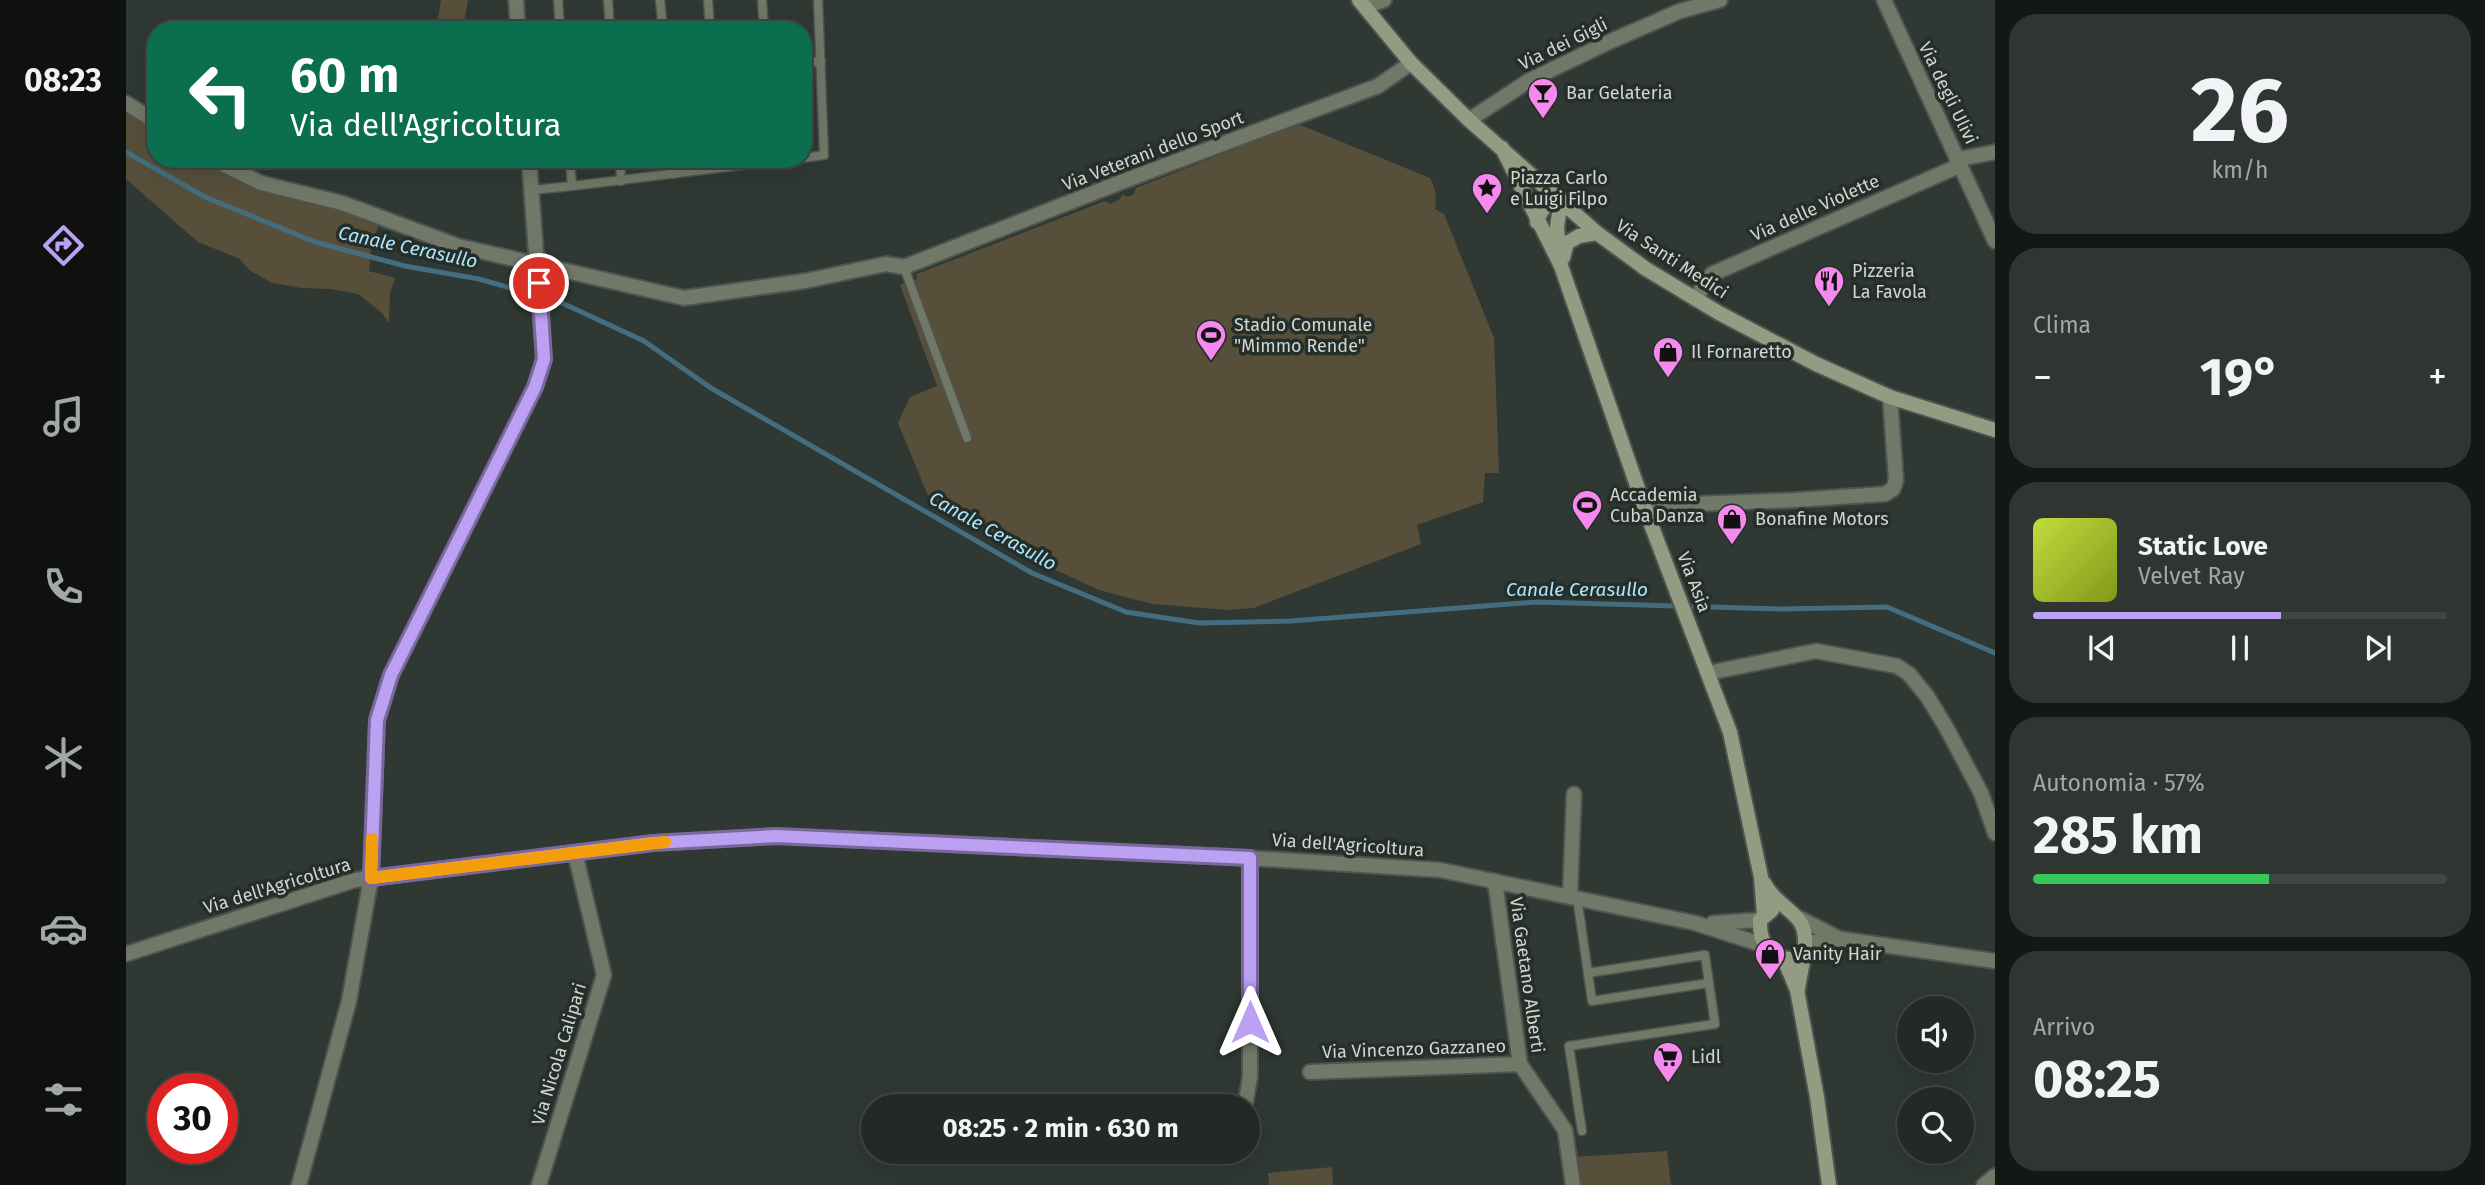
<!DOCTYPE html>
<html lang="it">
<meta charset="utf-8">
<style>
:root{--surface:#232a26;--page:#2f3632;--text:#f1f3f6;--muted:#a3a7a7;--line:#404643;--accent:#bca0f2}
body{margin:0;font-family:"Fira Sans",sans-serif;background:var(--page);color:var(--text);height:100vh;display:flex;flex-direction:column;font-size:26px;white-space:nowrap}
*{box-sizing:border-box;margin:0}
p{font-size:23px;color:var(--muted)}
.icon{flex:none;width:38px;height:38px;fill:none;stroke:currentColor;stroke-width:2;stroke-linecap:round;stroke-linejoin:round}
.map{position:relative;flex:1;overflow:hidden}
.panel{display:flex;flex-direction:column;gap:14px;padding:14px;background:#131715;width:490px}
.panel>*{flex:none}
.hud{position:absolute;left:21px;top:21px;width:665px;height:147px;border-radius:28px;box-shadow:0 7px 28px #0002,0 0 0 2px var(--line);background:#0b6e4f;color:#fff;overflow:hidden}
.buttons{position:absolute;left:1771px;top:996px;display:grid;gap:14px}
.buttons a{display:grid;place-items:center;width:77px;height:77px;border-radius:50%;background:var(--surface);box-shadow:0 7px 28px #0002,0 0 0 2px var(--line);font-size:35px}
.speed{position:absolute;left:21px;top:1073px;display:flex;gap:14px;font-size:35px;font-weight:700;text-align:center}
.speed>*{display:grid;place-content:center;width:91px;height:91px;border-radius:50%;background:var(--surface);box-shadow:0 7px 28px #0002,0 0 0 2px var(--line);line-height:1}
.speed .limit{border:10px solid #d22;background:#fff;color:#111}
.pin{position:absolute;display:grid;place-items:center;width:60px;height:60px;color:#fff;margin:-30px;border:4px solid #fff;border-radius:50%;box-shadow:0 2px 7px #0007}
.me{position:absolute;width:77px;margin:-38px;rotate:0deg;stroke-linejoin:round;filter:drop-shadow(0 0 5px #0008)}
.turn{display:flex;align-items:center;gap:24px;height:147px;padding:0 28px;font-size:32px}
.turn .icon{width:91px;height:91px;stroke-width:2.5}
.turn b{display:block;font-size:49px;line-height:60px}
.big{font-size:52px;font-weight:700;line-height:1.1}
.panel .widget{flex:1;display:flex;flex-direction:column;justify-content:center;gap:10px;min-width:0;padding:0 24px;border-radius:28px;background:var(--page)}
.panel .dial{align-items:center;gap:0}
.dial b{font-size:91px;line-height:1}
.song{display:flex;align-items:center;gap:21px}
.cover{width:84px;height:84px;border-radius:10px;background:linear-gradient(135deg,hsl(70 70% 55%),hsl(70 70% 35%))}
.played{height:7px;border-radius:4px;background:linear-gradient(90deg,var(--accent) 60%,var(--line) 60%)}
.keys{display:flex;justify-content:space-around;direction:ltr}
.heat{display:flex;justify-content:space-between;align-items:center;font-size:38px;direction:ltr}
.charge{height:10px;border-radius:5px;background:linear-gradient(90deg,#34c759 57%,var(--line) 0)}
.trip{position:absolute;left:735px;top:1094px;width:399px;height:70px;border-radius:35px;background:var(--surface);box-shadow:0 7px 28px #0002,0 0 0 2px var(--line);font-weight:700;line-height:70px;text-align:center}
main{display:flex;flex:1;min-height:0}
.tabs{display:flex;flex-direction:column;width:126px;justify-content:space-around;align-items:center;background:#0e110f;color:var(--muted)}
.tabs .icon{width:49px;height:49px}
.tabs .on{color:var(--accent)}
.tabs b{font-size:32px;color:var(--text)}
.map>svg:first-child{display:block}
.green{fill:#574f3a}
.lines{fill:none;stroke-linecap:round;stroke-linejoin:round}
.stream{stroke:#446e7f;stroke-width:5}
.lane-casing{stroke:#4c5450;stroke-width:11}
.street-casing{stroke:#4c5450;stroke-width:18}
.secondary-casing{stroke:#4c5450;stroke-width:18}
.lane{stroke:#727868;stroke-width:8}
.street{stroke:#727868;stroke-width:14}
.secondary{stroke:#939c83;stroke-width:14}
.route-casing{stroke:#7a689d;stroke-width:18}
.route{stroke:#bca0f2;stroke-width:12}
.slow{stroke:#f59e0b;stroke-width:12}
.labels{text-anchor:middle;dominant-baseline:central;stroke-width:7;stroke-linejoin:round;paint-order:stroke}
.street-label{font-size:18px;fill:#d0d6d2;stroke:#252e29}
.poi-label{font-size:18px;fill:#d0d6d2;stroke:#252e29;text-anchor:start}
.water-label{font-size:19px;font-style:italic;fill:#ade6ff;stroke:#252e29}
</style>
<main>
<nav class="tabs">
<b>08:23</b>
<svg class="icon on" aria-label="directions" viewBox="0 0 24 24"><path d="M12 3l9 9-9 9-9-9zM9 14v-3h6M13 9l2 2-2 2"/></svg>
<svg class="icon" aria-label="music" viewBox="0 0 24 24"><path d="M9 18V5l10-2v13"/><circle cx="6" cy="18" r="3"/><circle cx="16" cy="16" r="3"/></svg>
<svg class="icon" aria-label="phone" viewBox="0 0 24 24"><path d="M5 4h4l2 5-3 2q2 4 5 5l2-3 5 2v4C11 20 4 13 5 4z"/></svg>
<svg class="icon" aria-label="climate" viewBox="0 0 24 24"><path d="M12 3v18M4 7l16 10M4 17L20 7"/></svg>
<svg class="icon" aria-label="car" viewBox="0 0 24 24"><path d="M5 17H2v-5l4-1 3-4h7l3 4 3 1v5h-3M9 17h6M6 11h13"/><circle cx="7" cy="17" r="2"/><circle cx="17" cy="17" r="2"/></svg>
<svg class="icon" aria-label="filters" viewBox="0 0 24 24"><path d="M4 7h16M4 17h16"/><circle cx="9" cy="7" r="2"/><circle cx="15" cy="17" r="2"/></svg>
</nav>
<div class="map">
<svg width="1869" height="1185" viewBox="0 0 1869 1185">
<rect width="100%" height="100%" fill="#2f3833"/>
<path class="green" d="M315,0H342L337,28L311,24Z
M0,112L30,129V159H75L85,166L137,190L182,204L196,205L253,224L245,247L243,271L269,278L264,293L263,323L255,312L232,294L204,289L175,288L146,283L123,270L114,259L72,242L0,179Z
M1172,124L1304,178C1310,188 1311,198 1309,209L1318,214L1368,338L1373,473H1359L1357,502L1291,525L1295,544L1128,608L1102,610L1026,604L973,590L919,565L803,498L772,423L784,397L811,386L774,285L791,279L790,274L796,272L979,201L984,204L994,199L996,194L1002,197L1008,194L1010,188Z
M1541,1151L1545,1185H1453L1448,1157Z
M1206,1167L1207,1185H1143L1142,1173Z"/>
<g class="lines">
<path class="stream" d="M0,152L79,197L189,242L279,266L353,279L436,303L518,341L585,388L906,573L1000,612L1073,623L1165,621L1411,602L1655,609L1761,607L1869,653"/>
<g class="lane-casing">
<path id="lane" d="M432,0L434,30
M482,0L484,30
M534,0L537,30
M582,0L584,30
M636,0L638,30
M677,63L695,61
M677,158L698,155L692,0
M444,159L446,186L667,159
M494,159L495,181
M546,159L547,174
M405,190L446,186
M778,267L841,438
M1451,897L1466,1001L1583,983L1589,1024L1443,1046L1456,1131
M1462,973L1579,955L1583,983"/>
</g>
<g class="street-casing">
<path id="street" d="M390,0L392,30
M1758,0L1869,241
M1239,7L1258,0
M0,103L30,122
M1343,120L1404,80L1483,42L1554,11L1594,0
M86,159L135,183L216,203L332,246L558,298L679,281L760,264L778,267L1003,179L1252,86L1285,63
M1833,159L1869,152
M1569,299L1586,274L1835,165
M1518,506L1669,500L1759,494L1767,489L1770,480L1764,397
M1582,673L1690,651L1771,666L1783,674L1801,696L1820,727L1855,793L1869,833
M1369,881L1394,1064L1439,1130L1447,1185
M1444,896L1448,794
M1671,917L1710,937
M1587,923L1634,920
M1679,943L1715,939L1869,961
M0,954L229,880L527,843L650,836L1107,857L1314,870L1569,923L1640,946
M1184,1072L1394,1064
M1119,1106L1124,1077V858
M173,1185L223,1001L245,878L251,720L265,675L409,387L418,359L403,159
M413,1185L478,975L449,853
M1858,1185L1869,1176"/>
</g>
<g class="secondary-casing">
<path id="secondary" d="M1233,0L1285,63L1343,120L1471,233L1520,269L1593,313L1690,364L1764,397L1869,430
M1376,148L1435,266L1518,506L1604,732L1635,877L1638,915
M1411,222C1416,207 1420,203 1435,200
M1434,258L1431,227L1435,200
M1437,258L1441,243L1453,236L1471,233
M1638,883C1648,901 1660,905 1672,919C1687,936 1674,969 1672,989
M1646,910L1634,920C1633,941 1642,959 1666,959
M1658,959L1671,990L1691,1097L1703,1185"/>
</g>
<use href="#lane" class="lane"/>
<use href="#street" class="street"/>
<use href="#secondary" class="secondary"/>
</g>
<g class="lines">
<g class="route-casing">
<path id="route" d="M413,283L418,359L409,387L265,675L251,720L245,878L527,843L650,836L1124,858V1022"/>
</g>
<use href="#route" class="route"/>
<path class="slow" d="M246,839L245,878L539,842"/>
</g>
<defs>
<g id="bar-pin" transform="scale(1.575)"><path d="M0 17L-7.5 6A9.5 9.5 0 1 1 7.5 6Z" fill="#f689ee" stroke="#252e29"/><path d="M-6-5H6L.8 .8V4.5H3.5V6h-7V4.5H-.8V.8Z" fill="#111"/></g>
<g id="sight-pin" transform="scale(1.575)"><path d="M0 17L-7.5 6A9.5 9.5 0 1 1 7.5 6Z" fill="#f689ee" stroke="#252e29"/><path d="M0-6L1.8-2.2L6-1.7L2.9 1.2L3.7 5.4L0 3.3L-3.7 5.4L-2.9 1.2L-6-1.7L-1.8-2.2Z" fill="#111"/></g>
<g id="restaurant-pin" transform="scale(1.575)"><path d="M0 17L-7.5 6A9.5 9.5 0 1 1 7.5 6Z" fill="#f689ee" stroke="#252e29"/><path d="M-5-6h1v4h1v-4h1v4h1v-4h1v5L-1.5 .5V6h-2V.5L-5-1ZM5-6V6H3V1.5H1.5Q1.5-4 5-6Z" fill="#111"/></g>
<g id="stadium-pin" transform="scale(1.575)"><path d="M0 17L-7.5 6A9.5 9.5 0 1 1 7.5 6Z" fill="#f689ee" stroke="#252e29"/><path d="M0-5a6.5 5 0 1 0 0 10a6.5 5 0 1 0 0-10ZM-3.5-1.8h7v3.6h-7Z" fill="#111"/></g>
<g id="shop-pin" transform="scale(1.575)"><path d="M0 17L-7.5 6A9.5 9.5 0 1 1 7.5 6Z" fill="#f689ee" stroke="#252e29"/><path d="M-5-2.5h2.3a2.7 3.5 0 0 1 5.4 0H5L5.5 6h-11ZM-1.5-2.5h3a1.5 2.3 0 0 0-3 0Z" fill="#111"/></g>
<g id="supermarket-pin" transform="scale(1.575)"><path d="M0 17L-7.5 6A9.5 9.5 0 1 1 7.5 6Z" fill="#f689ee" stroke="#252e29"/><path d="M-6-5.5h2.5l.6 2H6L4.5 2H-2.5L-4.4-4H-6ZM-1.5 3.2a1.3 1.3 0 1 0 .1 0ZM3 3.2a1.3 1.3 0 1 0 .1 0Z" fill="#111"/></g>
</defs>
<g fill-rule="evenodd">
<use href="#bar-pin" x="1417" y="93"/>
<use href="#sight-pin" x="1361" y="188"/>
<use href="#restaurant-pin" x="1703" y="281"/>
<use href="#stadium-pin" x="1085" y="335"/>
<use href="#shop-pin" x="1542" y="352"/>
<use href="#stadium-pin" x="1461" y="505"/>
<use href="#shop-pin" x="1606" y="519"/>
<use href="#shop-pin" x="1644" y="954"/>
<use href="#supermarket-pin" x="1542" y="1057"/>
</g>
<g class="labels">
<g class="street-label">
<text transform="translate(1437 44) rotate(-26)">Via dei Gigli</text>
<text transform="translate(1822 93) rotate(64)">Via degli Ulivi</text>
<text transform="translate(1027 151) rotate(-21)">Via Veterani dello Sport</text>
<text transform="translate(1689 208) rotate(-24)">Via delle Violette</text>
<text transform="translate(1546 259) rotate(33)">Via Santi Medici</text>
<text transform="translate(1568 582) rotate(69)">Via Asia</text>
<text transform="translate(1222 845) rotate(4)">Via dell'Agricoltura</text>
<text transform="translate(151 886) rotate(-17)">Via dell'Agricoltura</text>
<text transform="translate(1401 975) rotate(82)">Via Gaetano Alberti</text>
<text transform="translate(1288 1049) rotate(-2)">Via Vincenzo Gazzaneo</text>
<text transform="translate(433 1054) rotate(-73)">Via Nicola Calipari</text>
</g>
<g class="poi-label">
<text x="1440" y="93">Bar Gelateria</text>
<text x="1384" y="178">Piazza Carlo<tspan x="1384" dy="21">e Luigi Filpo</tspan></text>
<text x="1726" y="271">Pizzeria<tspan x="1726" dy="21">La Favola</tspan></text>
<text x="1108" y="325">Stadio Comunale<tspan x="1108" dy="21">"Mimmo Rende"</tspan></text>
<text x="1565" y="352">Il Fornaretto</text>
<text x="1484" y="495">Accademia<tspan x="1484" dy="21">Cuba Danza</tspan></text>
<text x="1629" y="519">Bonafine Motors</text>
<text x="1667" y="954">Vanity Hair</text>
<text x="1565" y="1057">Lidl</text>
</g>
<g class="water-label">
<text transform="translate(282 247) rotate(12)">Canale Cerasullo</text>
<text transform="translate(867 531) rotate(29)">Canale Cerasullo</text>
<text x="1451" y="589">Canale Cerasullo</text>
</g>
</g>
</svg>
<div class="buttons">
<a><svg class="icon" aria-label="sound" viewBox="0 0 24 24"><path d="M4 9h4l5-4v14l-5-4H4zM17 9q2 3 0 6"/></svg></a>
<a><svg class="icon" aria-label="search" viewBox="0 0 24 24"><circle cx="10" cy="10" r="6"/><path d="M15 15l6 6"/></svg></a>
</div>
<div class="speed"><div class="limit">30</div></div>
<div class="pin" style="left:413px;top:283px;background:#d93025"><svg class="icon" aria-label="arrive" viewBox="0 0 24 24"><path d="M6 21V4h12l-3 4 3 4H6"/></svg></div>
<svg class="me" style="left:1124px;top:1022px" viewBox="-20 -20 40 40"><path d="M0-17L14 15 0 8-14 15z" fill="#bca0f2" stroke="#fff" stroke-width="4"/></svg>
<div class="trip">08:25 · 2 min · 630 m</div>
<div class="hud">
<div class="turn"><svg class="icon" aria-label="left" viewBox="0 0 24 24"><path d="M17 20v-9H6M10 6l-5 5 5 5"/></svg><div><b>60 m</b>Via dell'Agricoltura</div></div>
</div>
</div>
<section class="panel">
<div class="widget dial"><b>26</b><p>km/h</p></div>
<div class="widget"><p>Clima</p>
<div class="heat"><a>−</a><b class="big">19°</b><a>+</a></div>
</div>
<div class="widget">
<div class="song"><i class="cover"></i><div><b>Static Love</b><p>Velvet Ray</p></div></div>
<div class="played"></div>
<div class="keys"><svg class="icon" aria-label="previous" viewBox="0 0 24 24"><path d="M18 5L8 12l10 7zM5 5v14"/></svg><svg class="icon" aria-label="pause" viewBox="0 0 24 24"><path d="M8 5v14M16 5v14"/></svg><svg class="icon" aria-label="next" viewBox="0 0 24 24"><path d="M6 5l10 7-10 7zM19 5v14"/></svg></div>
</div>
<div class="widget"><p>Autonomia · 57%</p><b class="big">285 km</b><div class="charge"></div></div>
<div class="widget"><p>Arrivo</p><b class="big">08:25</b></div>
</section>
</main>
